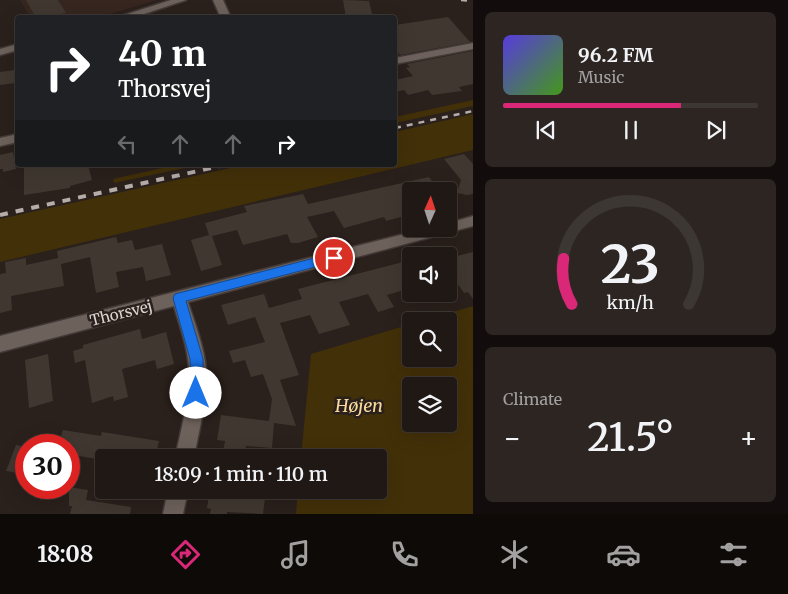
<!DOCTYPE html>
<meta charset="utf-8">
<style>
:root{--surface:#201815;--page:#2d2522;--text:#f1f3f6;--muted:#a2a0a0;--line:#3d3734;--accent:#db2777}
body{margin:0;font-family:Merriweather,serif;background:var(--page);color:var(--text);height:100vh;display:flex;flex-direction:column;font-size:19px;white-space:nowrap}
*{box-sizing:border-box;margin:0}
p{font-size:16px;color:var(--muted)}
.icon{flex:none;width:28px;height:28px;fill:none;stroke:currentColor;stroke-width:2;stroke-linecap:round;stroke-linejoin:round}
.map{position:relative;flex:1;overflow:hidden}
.drawer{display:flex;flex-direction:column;gap:12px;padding:12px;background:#120d0c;width:315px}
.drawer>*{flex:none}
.hud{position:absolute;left:15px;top:15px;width:382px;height:152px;border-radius:5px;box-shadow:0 5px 20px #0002,0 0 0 1px var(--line);background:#202124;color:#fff;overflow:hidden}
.needle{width:32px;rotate:3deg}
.fabs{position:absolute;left:402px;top:182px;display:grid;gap:10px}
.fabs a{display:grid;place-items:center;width:55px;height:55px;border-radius:5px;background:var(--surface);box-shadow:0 5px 20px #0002,0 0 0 1px var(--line);font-size:25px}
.speed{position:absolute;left:15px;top:434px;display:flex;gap:10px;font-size:25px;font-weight:700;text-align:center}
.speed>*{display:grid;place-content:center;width:65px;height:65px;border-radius:50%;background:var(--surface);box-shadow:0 5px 20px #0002,0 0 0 1px var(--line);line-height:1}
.speed .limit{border:8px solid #d22;background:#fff;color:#111}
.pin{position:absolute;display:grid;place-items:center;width:42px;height:42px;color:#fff;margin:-21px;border:2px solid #fff;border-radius:50%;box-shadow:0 1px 5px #0007}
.me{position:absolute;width:55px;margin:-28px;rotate:0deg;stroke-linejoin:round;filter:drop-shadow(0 0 4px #0008)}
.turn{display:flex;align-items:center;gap:18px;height:105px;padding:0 20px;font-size:22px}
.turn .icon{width:65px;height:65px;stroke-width:2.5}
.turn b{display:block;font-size:35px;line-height:42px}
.lanes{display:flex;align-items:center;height:48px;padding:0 20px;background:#0003;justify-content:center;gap:25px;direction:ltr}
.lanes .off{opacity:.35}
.big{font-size:38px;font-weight:600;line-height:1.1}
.drawer .card{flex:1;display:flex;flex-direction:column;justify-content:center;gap:8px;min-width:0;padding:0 18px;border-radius:8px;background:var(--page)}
.drawer .dial{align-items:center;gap:0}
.dial svg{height:130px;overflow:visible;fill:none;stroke:var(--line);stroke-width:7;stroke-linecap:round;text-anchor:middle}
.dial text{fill:var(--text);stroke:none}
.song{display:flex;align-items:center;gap:15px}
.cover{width:60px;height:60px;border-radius:8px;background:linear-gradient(135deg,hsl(250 70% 55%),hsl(100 70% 35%))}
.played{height:5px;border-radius:2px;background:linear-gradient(90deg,var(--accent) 70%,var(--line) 70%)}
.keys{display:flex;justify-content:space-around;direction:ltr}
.heat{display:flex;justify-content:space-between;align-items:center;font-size:28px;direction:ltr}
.trip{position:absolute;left:95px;top:449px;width:292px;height:50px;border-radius:5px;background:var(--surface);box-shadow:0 5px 20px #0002,0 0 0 1px var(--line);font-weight:600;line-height:50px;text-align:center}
.tabs{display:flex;height:80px;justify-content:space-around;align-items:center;background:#0d0a08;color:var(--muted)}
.tabs .icon{width:35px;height:35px}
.tabs .active{color:var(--accent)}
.tabs b{font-size:22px;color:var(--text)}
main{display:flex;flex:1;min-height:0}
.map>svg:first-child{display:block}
.built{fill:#36261f}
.green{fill:#423008;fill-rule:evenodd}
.building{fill:#403830}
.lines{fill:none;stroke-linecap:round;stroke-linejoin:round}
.minor-casing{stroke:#433a37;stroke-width:3}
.minor{fill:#6d615b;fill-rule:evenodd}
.rail-far1{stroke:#b5adaa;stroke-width:2.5;stroke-dasharray:6 6;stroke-linecap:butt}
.rail{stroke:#b5adaa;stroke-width:4;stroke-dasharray:8 8;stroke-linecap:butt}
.route{fill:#1a73e8;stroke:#114b97}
.labels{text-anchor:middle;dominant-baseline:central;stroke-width:5;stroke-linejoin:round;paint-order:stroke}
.street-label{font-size:15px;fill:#dbd4d1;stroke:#2a201c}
.near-park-label{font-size:18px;font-style:italic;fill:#fada9c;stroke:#2a201c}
</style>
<main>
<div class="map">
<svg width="473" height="514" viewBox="0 0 473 514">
<rect width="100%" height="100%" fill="#2a201c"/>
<path class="built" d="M20,0H157L96,18L30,17Z"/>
<path class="green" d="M473,100V106L395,123V117Z
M473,114V150L0,262V219L244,165H395V132Z
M176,165H199L114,183L113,179Z
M473,306V514H296L298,490H379V458L301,457L311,354L411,324V359H449V321H422ZM449,386V424H411V386Z"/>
<path class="building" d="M26,0H58L66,13L36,18Z
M343,0L369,1L373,18H346Z
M448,17L470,42L400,55L395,49V25Z
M473,51V84L459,87L462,91L432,95L428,90L408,95L404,90L395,92V80L413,76L406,68L410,67L407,64Z
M15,70V83L0,85V72Z
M13,152L16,169L3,172V169H0V155Z
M464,154L473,164V194L467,195L457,193L461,180L444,159Z
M24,165H88L92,180L70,186V188L24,195Z
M429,177L439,191H411V214L386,221L384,217L344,228L334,211L307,217L318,237L298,243H291L287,234L243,245L237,230L212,236L222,265L201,271L191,240L209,235L205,223L247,212L244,206L303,194L308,204Z
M116,237L118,243L132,240L135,250L162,244L171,275L146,281L143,267L116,272L119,287L96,293L90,257L61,264L64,286L11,296L12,310L0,313V274L6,273L5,262L26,258V265L58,258L57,251Z
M473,252V299L468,292L464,293L453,277L458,276L449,262V258Z
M411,260V288L387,295L394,307L378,312L368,294L339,302L350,325L319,334L310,315L280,323L299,375L280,380L296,426L274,423L272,448L246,446L244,458H222L225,441L217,440L221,415L269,421L272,399L263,374L251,377L245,360L233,363L229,351L265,342L255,317L228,325L221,305L264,294L269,308L302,299L298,289Z
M140,329L142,339L166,332L174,364L157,369L155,360L122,369L128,397L114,401L113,396L92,403L85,360L75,363L73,351L83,348V345Z
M48,354L53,401L29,408L25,360Z
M63,430L101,436L102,432L159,441L155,458H104V460L79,456L71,480L69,479V445H58Z
M16,445L26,447V474L6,471Z
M69,487L88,490L86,500L131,507L130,514H70L72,506H69Z
M210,490H266L263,514L227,512V514H210L211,509L207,508Z"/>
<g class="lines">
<g class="minor-casing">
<path id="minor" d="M171,0H186L132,18H115Z
M213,0H223L231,18H221Z
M473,43V49L395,64V58Z
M18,44V50L0,55V49Z
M18,134V142L0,146V138Z
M473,216V226L188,302C195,324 204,346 206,369C208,399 199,429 194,458H175C181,429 190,399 189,370C188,348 180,327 174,306L0,352V336L424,229H449V223Z
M168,490H188L183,514H163Z"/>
</g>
<use href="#minor" class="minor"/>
<path class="rail-far1" d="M461,0L473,1
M395,128L473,111"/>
<path class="rail" d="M0,215L225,165"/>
</g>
<path class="route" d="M334,253L338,254V261L186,301L203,359V393L201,398L196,400L192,398L190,359L173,298L175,294Z"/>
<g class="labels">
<g class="street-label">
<text transform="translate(121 313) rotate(-14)">Thorsvej</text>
</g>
<g class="near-park-label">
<text x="359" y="405">Højen</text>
</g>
</g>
</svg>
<div class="fabs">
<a><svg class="needle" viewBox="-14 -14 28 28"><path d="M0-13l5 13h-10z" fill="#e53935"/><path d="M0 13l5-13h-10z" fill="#a2a0a0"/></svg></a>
<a><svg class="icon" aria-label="sound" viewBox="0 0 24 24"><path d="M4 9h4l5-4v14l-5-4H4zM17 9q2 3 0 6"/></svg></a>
<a><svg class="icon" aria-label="search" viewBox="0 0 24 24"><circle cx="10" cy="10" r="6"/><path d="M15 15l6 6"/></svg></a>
<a><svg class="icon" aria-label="layers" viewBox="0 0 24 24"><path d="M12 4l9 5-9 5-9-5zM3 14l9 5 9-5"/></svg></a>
</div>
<div class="speed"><div class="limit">30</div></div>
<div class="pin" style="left:334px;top:258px;background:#d93025"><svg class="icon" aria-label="arrive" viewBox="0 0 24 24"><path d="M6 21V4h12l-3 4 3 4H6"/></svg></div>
<svg class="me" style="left:196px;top:393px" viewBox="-20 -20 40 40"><circle r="19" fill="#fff"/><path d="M0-13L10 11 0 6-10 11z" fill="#1a73e8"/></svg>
<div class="trip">18:09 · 1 min · 110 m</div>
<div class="hud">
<div class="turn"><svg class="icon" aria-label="right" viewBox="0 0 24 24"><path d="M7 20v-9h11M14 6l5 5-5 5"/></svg><div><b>40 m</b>Thorsvej</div></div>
<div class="lanes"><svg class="icon off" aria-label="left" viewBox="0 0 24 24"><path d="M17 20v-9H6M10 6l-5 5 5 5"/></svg><svg class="icon off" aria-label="ahead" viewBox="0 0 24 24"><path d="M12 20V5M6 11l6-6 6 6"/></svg><svg class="icon off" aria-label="ahead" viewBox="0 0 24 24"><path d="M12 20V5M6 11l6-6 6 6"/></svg><svg class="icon" aria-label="right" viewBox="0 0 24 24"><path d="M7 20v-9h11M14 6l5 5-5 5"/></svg></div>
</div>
</div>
<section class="drawer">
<div class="card">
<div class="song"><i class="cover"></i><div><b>96.2 FM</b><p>Music</p></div></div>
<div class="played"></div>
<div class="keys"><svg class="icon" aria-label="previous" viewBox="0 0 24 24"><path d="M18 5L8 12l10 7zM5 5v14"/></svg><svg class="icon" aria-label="pause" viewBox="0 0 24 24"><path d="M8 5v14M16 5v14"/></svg><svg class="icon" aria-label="next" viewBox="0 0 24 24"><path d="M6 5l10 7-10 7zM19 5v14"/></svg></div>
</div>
<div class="card dial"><svg viewBox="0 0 100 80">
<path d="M14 69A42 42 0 1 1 86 69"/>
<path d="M14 69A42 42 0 0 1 9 41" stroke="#db2777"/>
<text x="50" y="56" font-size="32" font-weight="700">23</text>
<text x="50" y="72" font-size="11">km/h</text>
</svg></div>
<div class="card"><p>Climate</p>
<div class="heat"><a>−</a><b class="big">21.5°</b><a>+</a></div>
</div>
</section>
</main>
<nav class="tabs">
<b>18:08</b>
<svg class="icon active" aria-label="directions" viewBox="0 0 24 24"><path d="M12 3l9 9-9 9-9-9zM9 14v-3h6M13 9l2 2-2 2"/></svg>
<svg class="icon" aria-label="music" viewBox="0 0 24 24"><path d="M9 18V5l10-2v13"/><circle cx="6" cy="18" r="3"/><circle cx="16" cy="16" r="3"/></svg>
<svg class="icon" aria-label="phone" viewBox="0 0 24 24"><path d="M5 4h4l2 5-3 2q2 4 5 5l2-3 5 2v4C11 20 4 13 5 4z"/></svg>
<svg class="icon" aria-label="climate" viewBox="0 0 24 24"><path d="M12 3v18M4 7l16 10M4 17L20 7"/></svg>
<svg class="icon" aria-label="car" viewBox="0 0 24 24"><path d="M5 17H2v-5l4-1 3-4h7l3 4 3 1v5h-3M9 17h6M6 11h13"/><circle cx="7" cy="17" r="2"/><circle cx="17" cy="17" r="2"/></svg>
<svg class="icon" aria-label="filters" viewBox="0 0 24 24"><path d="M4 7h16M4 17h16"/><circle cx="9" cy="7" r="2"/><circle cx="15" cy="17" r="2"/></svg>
</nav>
